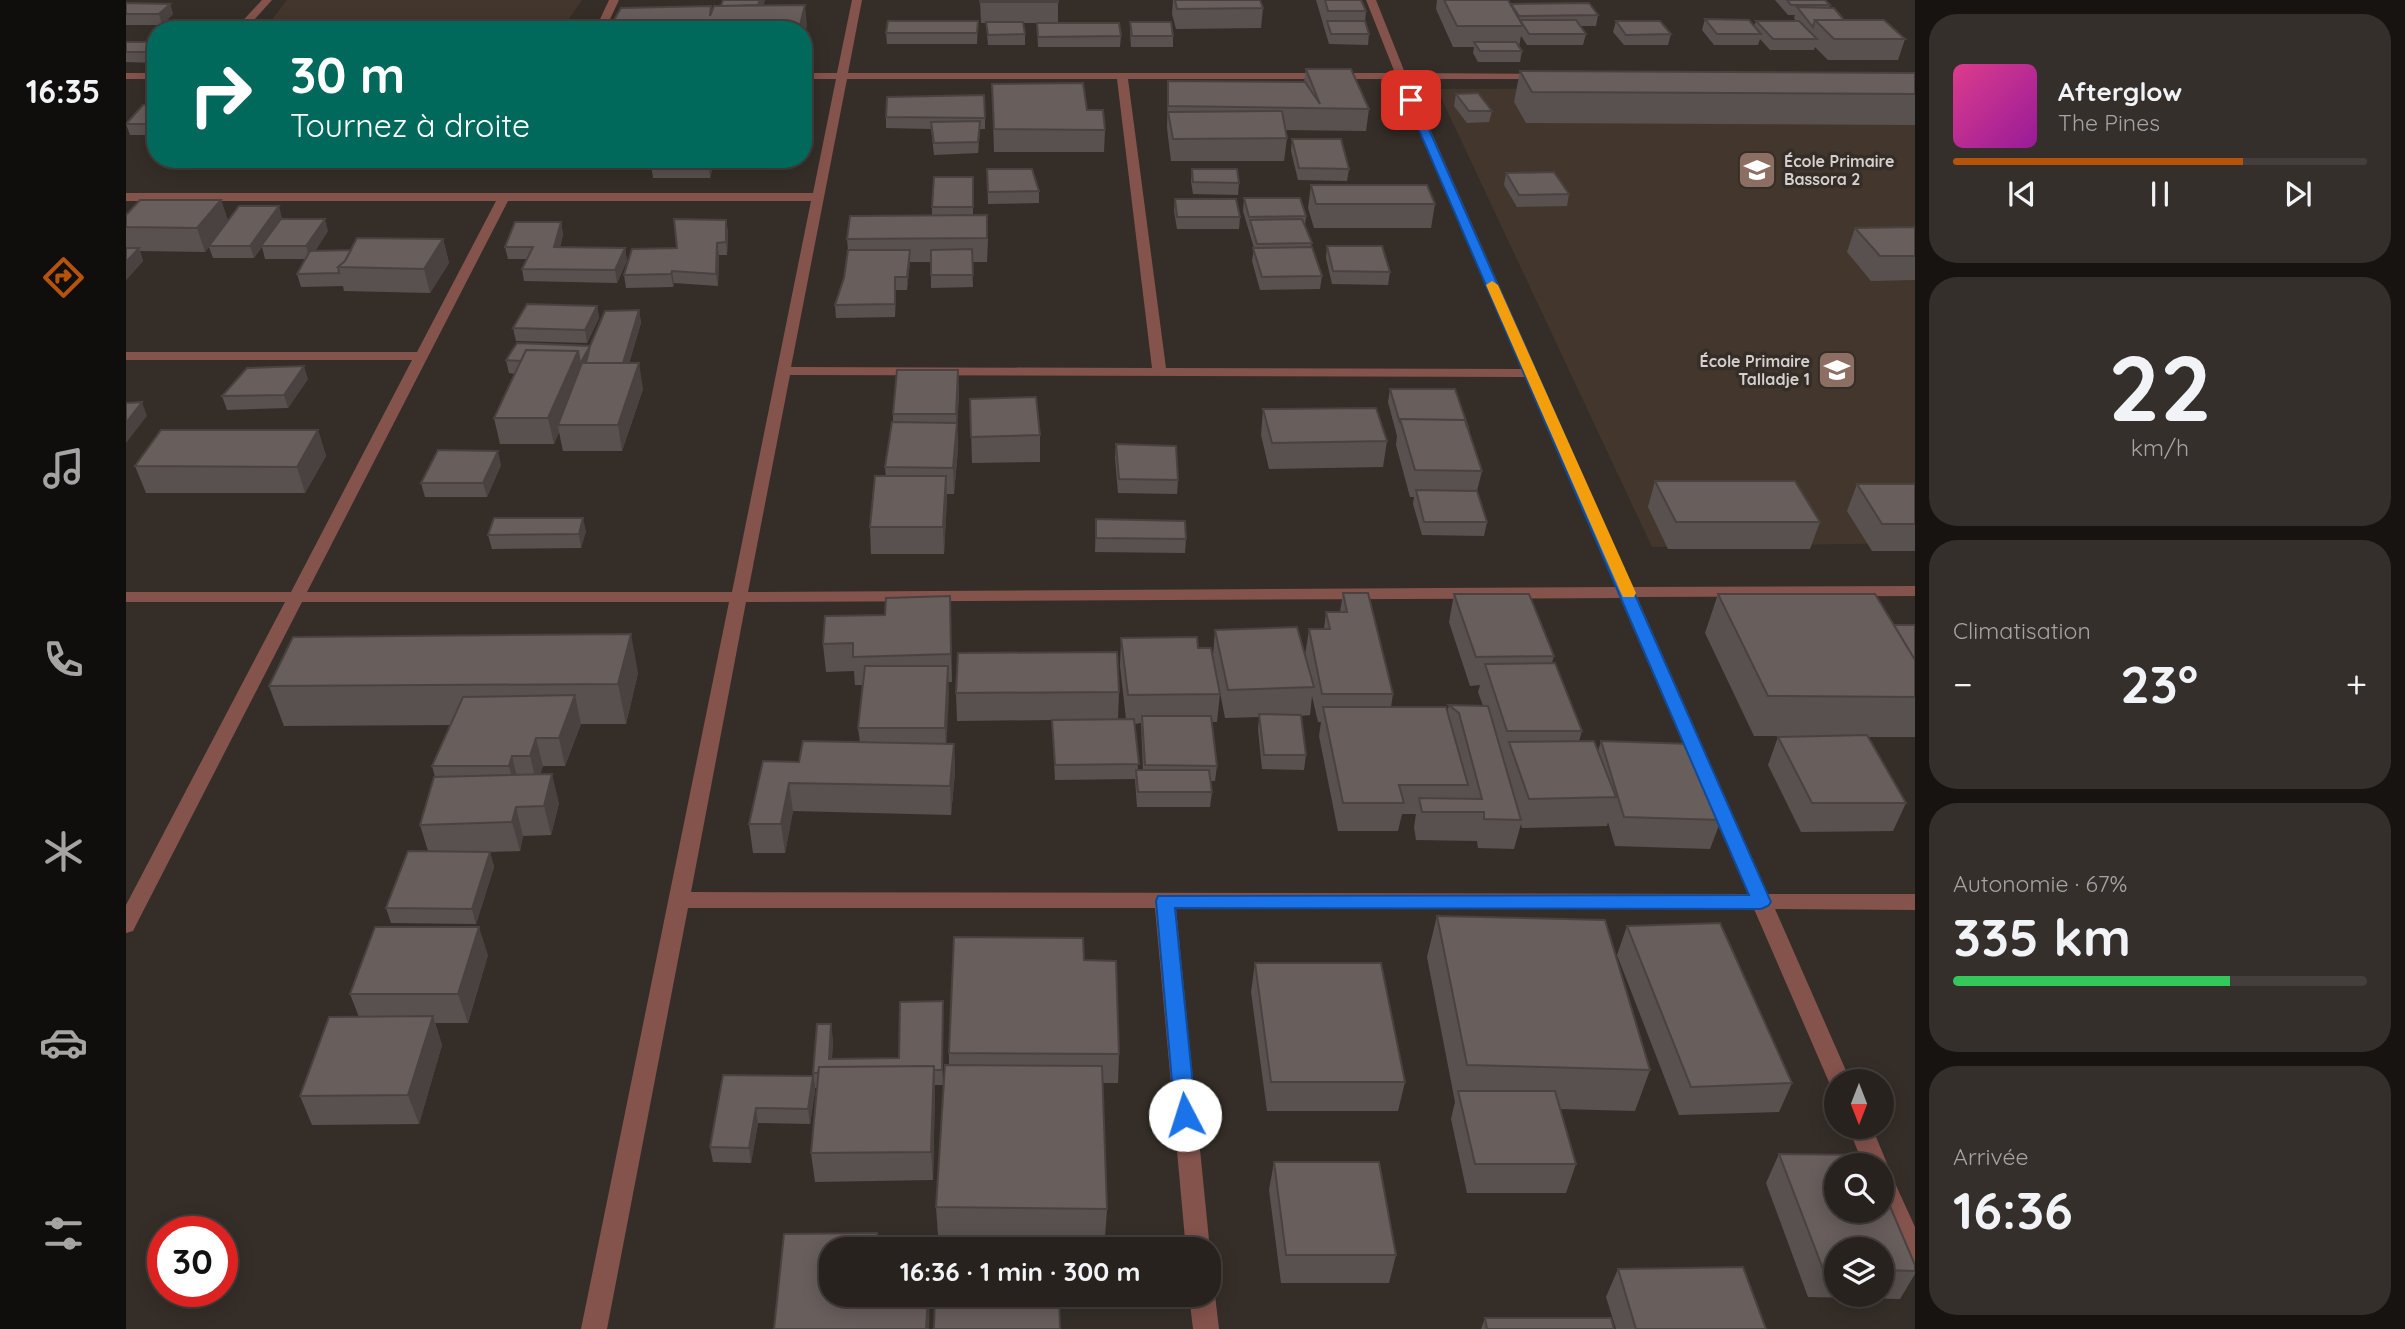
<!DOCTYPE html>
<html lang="fr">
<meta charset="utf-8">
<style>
:root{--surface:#28221e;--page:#342f2b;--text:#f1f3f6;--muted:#a5a4a4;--line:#443f3c;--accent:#b45309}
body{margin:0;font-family:Quicksand,sans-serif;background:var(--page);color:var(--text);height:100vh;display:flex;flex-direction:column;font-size:26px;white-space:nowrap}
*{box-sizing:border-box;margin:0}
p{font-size:23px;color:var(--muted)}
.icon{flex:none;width:38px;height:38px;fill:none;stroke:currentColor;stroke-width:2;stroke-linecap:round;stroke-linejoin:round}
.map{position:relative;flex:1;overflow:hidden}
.details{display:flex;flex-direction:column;gap:14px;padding:14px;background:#161310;width:490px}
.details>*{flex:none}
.top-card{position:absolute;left:21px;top:21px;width:665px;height:147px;border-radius:28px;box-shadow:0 4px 18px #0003,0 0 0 2px var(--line);background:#00695c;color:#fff;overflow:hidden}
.needle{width:46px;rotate:180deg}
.controls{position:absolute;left:1698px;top:1069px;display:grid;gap:14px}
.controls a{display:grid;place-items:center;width:70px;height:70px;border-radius:50%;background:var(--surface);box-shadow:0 4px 18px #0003,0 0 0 2px var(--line);font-size:35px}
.speed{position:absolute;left:21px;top:1216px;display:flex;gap:14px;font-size:35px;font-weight:700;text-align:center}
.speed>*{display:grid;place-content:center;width:91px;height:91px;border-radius:50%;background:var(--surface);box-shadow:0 4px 18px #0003,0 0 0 2px var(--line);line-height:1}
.speed .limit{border:10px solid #d22;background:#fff;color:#111}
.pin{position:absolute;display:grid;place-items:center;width:60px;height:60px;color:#fff;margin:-30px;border-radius:14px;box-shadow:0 4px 10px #0006}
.me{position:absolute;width:77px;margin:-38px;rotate:355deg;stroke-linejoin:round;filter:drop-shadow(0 0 5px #0008)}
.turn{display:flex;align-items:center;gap:24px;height:147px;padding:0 28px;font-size:32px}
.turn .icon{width:91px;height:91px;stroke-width:2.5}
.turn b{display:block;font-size:49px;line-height:60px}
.big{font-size:52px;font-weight:700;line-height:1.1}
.details .widget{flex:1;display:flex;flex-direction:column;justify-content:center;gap:10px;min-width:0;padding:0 24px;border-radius:28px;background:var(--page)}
.details .dial{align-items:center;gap:0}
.dial b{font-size:91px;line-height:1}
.song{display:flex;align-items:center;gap:21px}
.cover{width:84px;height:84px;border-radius:10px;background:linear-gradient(135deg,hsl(330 70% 55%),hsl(300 70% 35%))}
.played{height:7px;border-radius:4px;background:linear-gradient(90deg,var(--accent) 70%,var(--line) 70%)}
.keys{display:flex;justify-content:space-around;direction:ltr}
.heat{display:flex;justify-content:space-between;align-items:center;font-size:38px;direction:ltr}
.charge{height:10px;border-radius:5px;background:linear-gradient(90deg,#34c759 67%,var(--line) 0)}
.trip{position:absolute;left:693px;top:1237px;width:402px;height:70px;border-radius:28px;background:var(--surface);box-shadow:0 4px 18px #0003,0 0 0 2px var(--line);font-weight:700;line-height:70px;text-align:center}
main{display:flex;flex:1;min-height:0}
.tab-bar{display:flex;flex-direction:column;width:126px;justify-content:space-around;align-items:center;background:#100e0c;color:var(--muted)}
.tab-bar .icon{width:49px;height:49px}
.tab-bar .on{color:var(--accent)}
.tab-bar b{font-size:32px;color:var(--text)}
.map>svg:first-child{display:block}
.built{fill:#43372d}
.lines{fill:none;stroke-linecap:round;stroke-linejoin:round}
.minor{fill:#84534c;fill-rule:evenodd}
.wall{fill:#59514f;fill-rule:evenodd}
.shaded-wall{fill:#494240}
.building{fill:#685e5c;stroke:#494240;stroke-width:2}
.route{fill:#1a73e8;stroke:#114b97;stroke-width:2}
.slow{fill:#f59e0b}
.labels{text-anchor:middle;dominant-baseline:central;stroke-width:7;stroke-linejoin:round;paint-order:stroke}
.far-poi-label{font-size:16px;font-weight:bold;fill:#d5d0cd;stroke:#352e28;text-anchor:start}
</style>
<main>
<nav class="tab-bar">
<b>16:35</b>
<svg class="icon on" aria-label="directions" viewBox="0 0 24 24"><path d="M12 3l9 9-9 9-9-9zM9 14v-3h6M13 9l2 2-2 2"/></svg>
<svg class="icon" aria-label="music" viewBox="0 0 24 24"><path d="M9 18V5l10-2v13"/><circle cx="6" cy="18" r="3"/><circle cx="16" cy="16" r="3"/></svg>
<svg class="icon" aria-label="phone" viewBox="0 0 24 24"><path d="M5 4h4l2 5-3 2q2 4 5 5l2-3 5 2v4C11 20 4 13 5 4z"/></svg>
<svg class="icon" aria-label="climate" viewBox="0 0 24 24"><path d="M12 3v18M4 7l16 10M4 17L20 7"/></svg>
<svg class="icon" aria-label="car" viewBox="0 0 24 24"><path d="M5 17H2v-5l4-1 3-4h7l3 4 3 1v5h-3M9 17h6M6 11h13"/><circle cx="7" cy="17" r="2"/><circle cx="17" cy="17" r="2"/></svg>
<svg class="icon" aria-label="filters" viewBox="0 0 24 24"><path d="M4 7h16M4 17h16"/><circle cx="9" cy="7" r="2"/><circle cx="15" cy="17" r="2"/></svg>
</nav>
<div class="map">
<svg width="1789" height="1329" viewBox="0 0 1789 1329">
<rect width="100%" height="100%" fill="#352e28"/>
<path class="built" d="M161,0H456L435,30H138Z
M1789,88V543L1526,547L1311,89Z"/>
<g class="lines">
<path class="minor" d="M136,0H146L119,30H108Z
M483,0H493L479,30H469Z
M726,0H736L722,73H1269L1240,0H1250L1279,73L1418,74V78L1414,79H1282L1506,587L1789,586V596L1511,597L1642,894H1789V910L1649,909L1725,1082H1710V1090L1706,1089L1628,909L1050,908L1084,1250L1083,1252V1250H1060L1029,908H562L481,1329H455L603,602H176L10,925L7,931L0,933V905L159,602H0V592H165L286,360H0V352H291L370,201H0V193H687L710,79H677V73H711ZM721,79H991L1026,368L665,367ZM1002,79H1271L1396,369L1040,368ZM382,201H685L606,592H181ZM664,375L1399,377L1490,587L622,592ZM1494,598L1622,894L565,892L620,602Z
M0,73H30V79H0Z
M1722,1127H1746L1762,1166L1760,1169L1763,1170L1789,1227V1265L1780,1262L1755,1205V1166H1738Z
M1083,1286L1089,1295L1093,1329H1067L1063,1295H1083Z"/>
</g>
<path class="wall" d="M639,0L637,5L681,26L677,30H485V25L586,12L595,6Z
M854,0H932V23H897L899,34V45H862L860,23H855Z
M1047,0H1134L1137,8L1135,28L1050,29L1046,14Z
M1190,0H1235L1240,11L1239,21L1243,34L1242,45L1203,44Z
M1311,0H1382L1385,4L1472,15L1470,26H1454L1460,34L1457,45H1401L1395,36L1393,47L1396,51L1394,62H1352L1347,53L1348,47H1327L1310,9Z
M1649,0H1699L1704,5L1703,8L1718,20L1779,39L1772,60H1702L1689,47L1688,50H1644L1634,39L1632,45H1588L1576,30L1579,19L1628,26L1630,21H1670L1668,18L1669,15H1662Z
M0,3L44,4L47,14L36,25H0Z
M852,21L851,44H761L760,33Z
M1490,21L1545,34L1542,45H1498L1487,32Z
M1004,22L1047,36V47H1005L1004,32Z
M911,23L995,36L994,47H912Z
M0,42H30V63L0,62Z
M1180,69L1243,109L1240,131L1159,130L1161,138L1158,161H1045L1041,128L1042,81L1178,82Z
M1394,71L1789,73V125L1400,123L1388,102Z
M866,84L961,110L979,130L978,152H868Z
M1330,94L1366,111L1363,122L1341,123L1328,106Z
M30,103V135H4L0,124Z
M760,117L859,118V129H854L852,153L808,155L805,129L760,128Z
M1166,139L1223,169L1221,181L1172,180L1165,151Z
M524,159H589L584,178H527Z
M861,169L913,191V203L862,204Z
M1066,169L1113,183L1112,195L1067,194L1065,181Z
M1380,173L1443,194L1441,206L1391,207L1378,185Z
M847,177V215L862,239L861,262H846L847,287L805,288V262H784L781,290H770L769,317L710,318L709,305L718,278L722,250L721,239L806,215V207Z
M1185,185L1309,204L1305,228H1188L1182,208Z
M1118,198L1180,216L1179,226L1186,243L1185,247L1196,276L1194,289L1134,290L1126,261L1128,248L1117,211Z
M1049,199L1114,217L1113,229H1051L1048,211Z
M95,200L102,221L156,218V219L202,231L189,251L225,250L317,239L323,263L304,293L218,291L217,286L175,287L171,274L180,259H139L136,247L128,258H87L83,247L79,252L14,251L17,261L0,280V215Z
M600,220L602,232L601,255H593L592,286L548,283L547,287L500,288L498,275L551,248Z
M435,222L437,235L434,247L499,248L501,261L491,283L398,281L396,269L401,259H382L379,247Z
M1789,227V280L1745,281L1721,252L1729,228Z
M1201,246L1264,272L1262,285L1206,284L1200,258Z
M471,306L473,318L461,343L390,341L387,328Z
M513,310L515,323L503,363L517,389L496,451H437L433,432L428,444H374L368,418L389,374L383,373L380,360L464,346Z
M832,370L833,395L831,423L832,449L828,494H821L818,554H745L744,527L760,476L759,467L767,422V414Z
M182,379L162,408L101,410L96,396Z
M1264,389L1342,427L1341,429L1356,471L1351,491L1361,522L1358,536L1296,535L1287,504L1288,497H1284L1270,445L1271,436L1262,402Z
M844,399L914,435V462L846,463Z
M1137,409L1261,441L1257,467L1143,469L1135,435Z
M192,430L200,456L179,493H20L9,466Z
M990,444L1052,480L1051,494L992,493L989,458Z
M375,465L361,497H299L295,483Z
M1529,481L1694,522L1684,549H1542L1522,507Z
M1731,484H1789V551H1746L1721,511Z
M970,519L1060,539L1059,553L969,552Z
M460,531L455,548L366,549L362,535Z
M1217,593L1267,694L1265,707L1321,713L1323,705L1357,706L1352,692L1354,685L1344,686L1323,622L1328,594L1428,656L1426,663L1456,731L1453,741L1472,751L1475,741L1595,820L1584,849L1489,846L1482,822L1481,826L1396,828L1395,824L1388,849L1352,848L1351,841L1290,840L1288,827L1290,814H1276L1272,831H1212L1193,736L1195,722H1192L1186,696L1184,715L1175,716L1180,755L1178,770L1136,769L1132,729L1133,717L1099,718L1092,682L1094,694L1091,722H1086L1091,766L1089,781H1084L1086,792L1084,807H1011L1009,779L929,780L926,720L831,721L830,693L993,692L992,719H1000L994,666L995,638L1072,648L1087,656L1089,630L1179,656L1183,629H1198L1200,612H1214ZM1015,723L1017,770H1012L1009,724Z
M1592,594L1768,625H1789V737H1742L1780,803L1767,831L1675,832L1642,765L1652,737L1681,736H1628L1579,633Z
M824,596L826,682H822L820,744H828L829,772L825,815L667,811L659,853H627L623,824L673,762L734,742L732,728L737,685H729L728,671L700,672L697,644L759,615Z
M512,673L500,724H455L439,766H417L414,774L433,803L425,835L397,836L394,851L364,852L368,867L350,924L265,923L260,908L302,851L294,825L309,777L306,766L324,725L158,726L143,686Z
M1311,916L1524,1070L1509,1111L1434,1109L1450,1164L1440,1193H1341L1325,1119L1329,1102L1301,957Z
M1501,926L1666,1083L1653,1112L1553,1115L1491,955Z
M362,955L342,1023H309L316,1045L293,1124L186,1125L174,1096L233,1017L224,994Z
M958,960L993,1054L992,1083H976L981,1209L979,1237L812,1235L810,1207L823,1065V1053Z
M1129,963L1279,1082L1272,1111H1141L1125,992Z
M817,1015V1085H809L807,1180L689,1182L685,1153L691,1088H689L687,1073L707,1039L706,1059L773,1058Z
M597,1075L687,1076L689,1091L684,1124L632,1123L625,1163L587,1162L584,1147Z
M1653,1154L1789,1265V1274L1774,1299L1682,1297L1640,1183ZM1710,1250H1755V1295H1710Z
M1148,1162L1270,1255L1263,1283H1155L1143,1190Z
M1492,1269L1640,1329H1490L1480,1297Z
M1359,1318L1488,1329H1355Z"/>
<path class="shaded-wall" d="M634,0H639L631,24L630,13Z
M44,4L47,14L36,25L33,14Z
M679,5L681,26L677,39V30H673V29Z
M545,21L547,30H535V26Z
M854,121V133L852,153V142Z
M582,159H589L584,178Z
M95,200L103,224L83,246V247L79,252L71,228Z
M153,206L156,218L128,258L124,246Z
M199,219L202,231L184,259L180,246Z
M600,220L602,232L601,255L600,242Z
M435,222L437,235L430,259L428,247Z
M317,239L323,263L304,293L298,269Z
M591,243L593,255L592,286L590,274Z
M13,248L17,261L0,280V262Z
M499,248L501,261L491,283L489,270Z
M784,250V262L781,290V277Z
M546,271L548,283L547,287L545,274Z
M471,306L473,318L461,343L459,330Z
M513,310L515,323L499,378L497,365Z
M464,346L457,377L454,364Z
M452,351L457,377L432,425L433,432L428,444L422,418Z
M513,363L517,389L496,451L492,425Z
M178,366L182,379L162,408L158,395Z
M832,370L833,395L831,430V423L832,449L828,494L827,468L830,437V414Z
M16,402L21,416L0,443V423Z
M192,430L200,456L179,493L171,467Z
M372,451L375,465L361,497L357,483Z
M820,476L821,502L818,554L817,527Z
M457,518L460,531L455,548L453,534Z
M505,634L512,673L500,724L492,684Z
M822,666L823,694L820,756L819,728Z
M449,695L455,724L439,766L433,738Z
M410,738L417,766L411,785L404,756Z
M828,744L829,772L825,815L824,786Z
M386,756L393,785L390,794L383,766Z
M426,774L433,803L425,835L418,806Z
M663,783L667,811L659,853L655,824Z
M390,807L397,836L394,851L386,822Z
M364,852L368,867L350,924L346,909Z
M353,927L362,955L342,1023L332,994Z
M817,1001V1085L816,1070Z
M307,1016L316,1045L293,1124L282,1095Z
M705,1024L707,1039L705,1074L703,1059Z
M808,1066L809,1095L807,1180L805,1152Z
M687,1076L689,1091L684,1124L682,1109Z
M630,1108L632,1123L625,1163L623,1148Z
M802,1295H804L803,1329H800Z"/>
<path class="building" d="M597,0H634L632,5L595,6Z
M854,0H932V2H854Z
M1049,0H1134L1137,8L1051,9Z
M1199,0H1235L1240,11H1202Z
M1318,0H1382L1397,26H1331Z
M1661,0H1699L1704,5H1665Z
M0,3L44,4L33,14H0Z
M1463,3L1472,15L1393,16L1385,4Z
M679,5L673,29H613L615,21H545L535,26L485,25L495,8L585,6L584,16L588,6Z
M1671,7L1708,8L1718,20H1689L1687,27Z
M1579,19L1623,20L1635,34H1591Z
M1394,20H1450L1460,34H1403Z
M1689,20H1758L1779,39H1708Z
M762,21H852L851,33H760Z
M1201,21H1239L1243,34H1205Z
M1490,21H1534L1545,34L1500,35Z
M1630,21H1673L1691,39H1647Z
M860,22H897L899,34L862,35Z
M1004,22H1045L1047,36H1006Z
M911,23H993L995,36L912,37Z
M0,42H30V52H0Z
M1348,42H1390L1396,51H1354Z
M1180,69H1225L1243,109L1042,106V81L1179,82L1194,104Z
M1394,71L1789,73V94L1406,92Z
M957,83L961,110H977L979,130L868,129L866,84Z
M1352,93L1366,111H1343L1330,94Z
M858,95L859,118L760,117L761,97Z
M30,103V124H0L17,105Z
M1156,111L1161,138L1047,139L1042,112Z
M854,121L852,142L808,143L805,122Z
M1166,139H1215L1223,169L1173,168Z
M861,169H906L913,191L862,192Z
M1066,169H1111L1113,183L1067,182Z
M1428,172L1443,194L1393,195L1380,173Z
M808,177H847V207H806Z
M1185,185H1301L1309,204H1190Z
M1118,198H1174L1180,216L1123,217Z
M1049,199H1110L1114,217H1051Z
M14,200H95L71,228L0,227V215Z
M113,206H153L124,246H83Z
M861,215V238L721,239L724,216Z
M155,219H199L180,246H135Z
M548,219L600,220V242L591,243L590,274L546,271L545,274L498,275L506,249L551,248Z
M1176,219L1186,243L1131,244L1124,220Z
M389,222H435L428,247L499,248L489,270L396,269L407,247H379Z
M1789,227V256H1754L1729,228Z
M231,238L317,239L298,269L212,267L219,261Z
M1201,246H1256L1264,272L1207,271Z
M1186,247L1196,276L1136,277L1127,248Z
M0,248H13L0,262Z
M846,249L847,275H805V250Z
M225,250L219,261L212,267L213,273L171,274L184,251Z
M722,250H784L781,277H769V304L709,305L718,278Z
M401,304L471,306L459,330L387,328Z
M513,310L497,363H460L464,346L479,311Z
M391,343L464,346L454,364L452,351L400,350L395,361L380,360Z
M400,350L452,351L422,418H368Z
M456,363H513L492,425H432Z
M178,366L158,395L96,396L121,368Z
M771,370H832L830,414H767Z
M1264,389H1329L1342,427H1341L1339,420L1274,419V423Z
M910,397L914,435L845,437L844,399Z
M16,402L0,423V403Z
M1250,408L1261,441L1146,443L1137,409Z
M1274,419L1339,420L1356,471L1289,470Z
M766,422L831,423L827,468L759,467Z
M35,430H192L171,467L9,466Z
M990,444L1050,446L1052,480L993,479Z
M312,450L372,451L357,483H295Z
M749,476H820L817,527H744Z
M1529,481H1669L1694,522H1550Z
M1731,484H1789V524H1756Z
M1290,490L1351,491L1361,522H1298Z
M368,518H457L453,534L362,535Z
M970,519L1059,521L1060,539L970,538Z
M1217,593H1242L1267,694H1196L1183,629H1204L1200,612H1221Z
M1328,594H1403L1428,656L1350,657Z
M1592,594H1749L1789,660V697L1642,696Z
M824,596L825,654L727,657V643L697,644L699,616L759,615L760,598Z
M1768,625H1789V660Z
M1171,627L1188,687L1102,690L1089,630Z
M505,634L492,684L143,686L167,637Z
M1071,637L1072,648H1085L1094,694L1002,695L995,638Z
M991,652L993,692L830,693L832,653Z
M1429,663L1456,731H1381L1359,664Z
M739,666H822L819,728H732Z
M449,695L433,738H410L404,756H386L383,766H306L337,697Z
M1323,705L1362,706L1395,820L1358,819V812H1296L1293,798L1356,799L1333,713Z
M1197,707H1320L1342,785H1273L1278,803H1217Z
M1133,714L1175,715L1180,755H1138Z
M1016,716H1085L1091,766L1019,765Z
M1008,719L1013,764L929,765L926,720Z
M1741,735L1780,803H1686L1652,737Z
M677,741L828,744L824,786L663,783L655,824H623L637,761L673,762Z
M1468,741L1490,797L1403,799L1383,742Z
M1475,741L1567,744L1595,820L1498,817Z
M1010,770H1083L1086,792H1012Z
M426,774L418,806L390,807L386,822L294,825L308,777Z
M282,851L364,852L346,909L260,908Z
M1311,916L1479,920L1524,1070L1341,1065Z
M1594,923L1666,1083L1565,1087L1501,926Z
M249,927H353L332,994H224Z
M828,937L957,938L958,960L990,961L993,1054L823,1053Z
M1129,963H1255L1279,1082H1145Z
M817,1001L816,1070H808V1066L693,1067L692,1073H687L691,1024H705L703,1059L773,1058L774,1002Z
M307,1016L282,1095L174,1096L203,1017Z
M819,1065L976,1066L981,1209L810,1207Z
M808,1066L805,1152L685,1153L693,1067Z
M597,1075L687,1076L682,1109L630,1108L623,1148L584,1147Z
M1332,1091H1429L1450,1164H1349Z
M1653,1154L1742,1155L1747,1166H1710V1211H1755V1185L1789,1265V1271L1755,1270V1250H1710V1270L1697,1269Z
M1148,1162H1253L1270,1255H1160Z
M751,1233V1250H705V1295H802L800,1329H648L658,1234Z
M812,1241H932V1250H811Z
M1617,1267L1640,1329H1510L1492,1269Z
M809,1295H933L934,1329H808Z
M1359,1318H1485L1488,1329H1361Z"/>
<path class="route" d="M1282,98L1290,100L1645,902L1642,906L1635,909L1049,908L1070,1115L1067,1122L1059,1124L1052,1122L1049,1115L1030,901L1032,896L1623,895L1280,100Z"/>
<path class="slow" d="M1366,281L1372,285L1510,593L1508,597H1497L1495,593L1360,285Z"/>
<defs>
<g id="school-square" transform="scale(2.0125)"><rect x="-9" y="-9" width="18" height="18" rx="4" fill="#8d6e63" stroke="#352e28"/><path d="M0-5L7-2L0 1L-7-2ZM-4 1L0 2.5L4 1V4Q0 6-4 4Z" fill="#fff"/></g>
</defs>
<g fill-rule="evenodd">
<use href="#school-square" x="1631" y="170"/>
<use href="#school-square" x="1711" y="370"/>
</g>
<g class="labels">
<g class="far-poi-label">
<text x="1658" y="161">École Primaire<tspan x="1658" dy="18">Bassora 2</tspan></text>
<text x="1684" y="361" text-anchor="end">École Primaire<tspan x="1684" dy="18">Talladje 1</tspan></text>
</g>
</g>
</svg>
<div class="controls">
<a><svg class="needle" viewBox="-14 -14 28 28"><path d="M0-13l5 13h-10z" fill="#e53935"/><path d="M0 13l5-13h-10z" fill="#a5a4a4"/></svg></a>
<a><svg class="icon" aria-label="search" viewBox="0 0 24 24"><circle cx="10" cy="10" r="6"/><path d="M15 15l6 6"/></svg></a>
<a><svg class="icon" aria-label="layers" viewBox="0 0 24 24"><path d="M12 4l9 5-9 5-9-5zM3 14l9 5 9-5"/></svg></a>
</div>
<div class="speed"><div class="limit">30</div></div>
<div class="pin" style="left:1285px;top:100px;background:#d93025"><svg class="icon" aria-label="arrive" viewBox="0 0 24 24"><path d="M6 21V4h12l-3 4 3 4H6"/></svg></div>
<svg class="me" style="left:1059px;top:1115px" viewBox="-20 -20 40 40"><circle r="19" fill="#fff"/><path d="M0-13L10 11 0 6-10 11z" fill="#1a73e8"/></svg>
<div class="trip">16:36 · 1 min · 300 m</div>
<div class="top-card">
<div class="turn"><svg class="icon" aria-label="right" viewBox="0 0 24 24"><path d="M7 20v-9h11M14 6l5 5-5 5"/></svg><div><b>30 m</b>Tournez à droite</div></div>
</div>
</div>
<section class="details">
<div class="widget">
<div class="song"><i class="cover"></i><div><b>Afterglow</b><p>The Pines</p></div></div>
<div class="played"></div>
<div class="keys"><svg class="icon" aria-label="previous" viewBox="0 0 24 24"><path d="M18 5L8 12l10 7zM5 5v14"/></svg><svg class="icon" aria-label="pause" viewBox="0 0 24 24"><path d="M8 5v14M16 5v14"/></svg><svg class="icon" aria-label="next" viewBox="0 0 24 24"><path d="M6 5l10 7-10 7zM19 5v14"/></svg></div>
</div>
<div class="widget dial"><b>22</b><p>km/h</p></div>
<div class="widget"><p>Climatisation</p>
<div class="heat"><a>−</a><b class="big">23°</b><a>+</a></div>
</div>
<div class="widget"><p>Autonomie · 67%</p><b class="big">335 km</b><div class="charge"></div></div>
<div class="widget"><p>Arrivée</p><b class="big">16:36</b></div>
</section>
</main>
